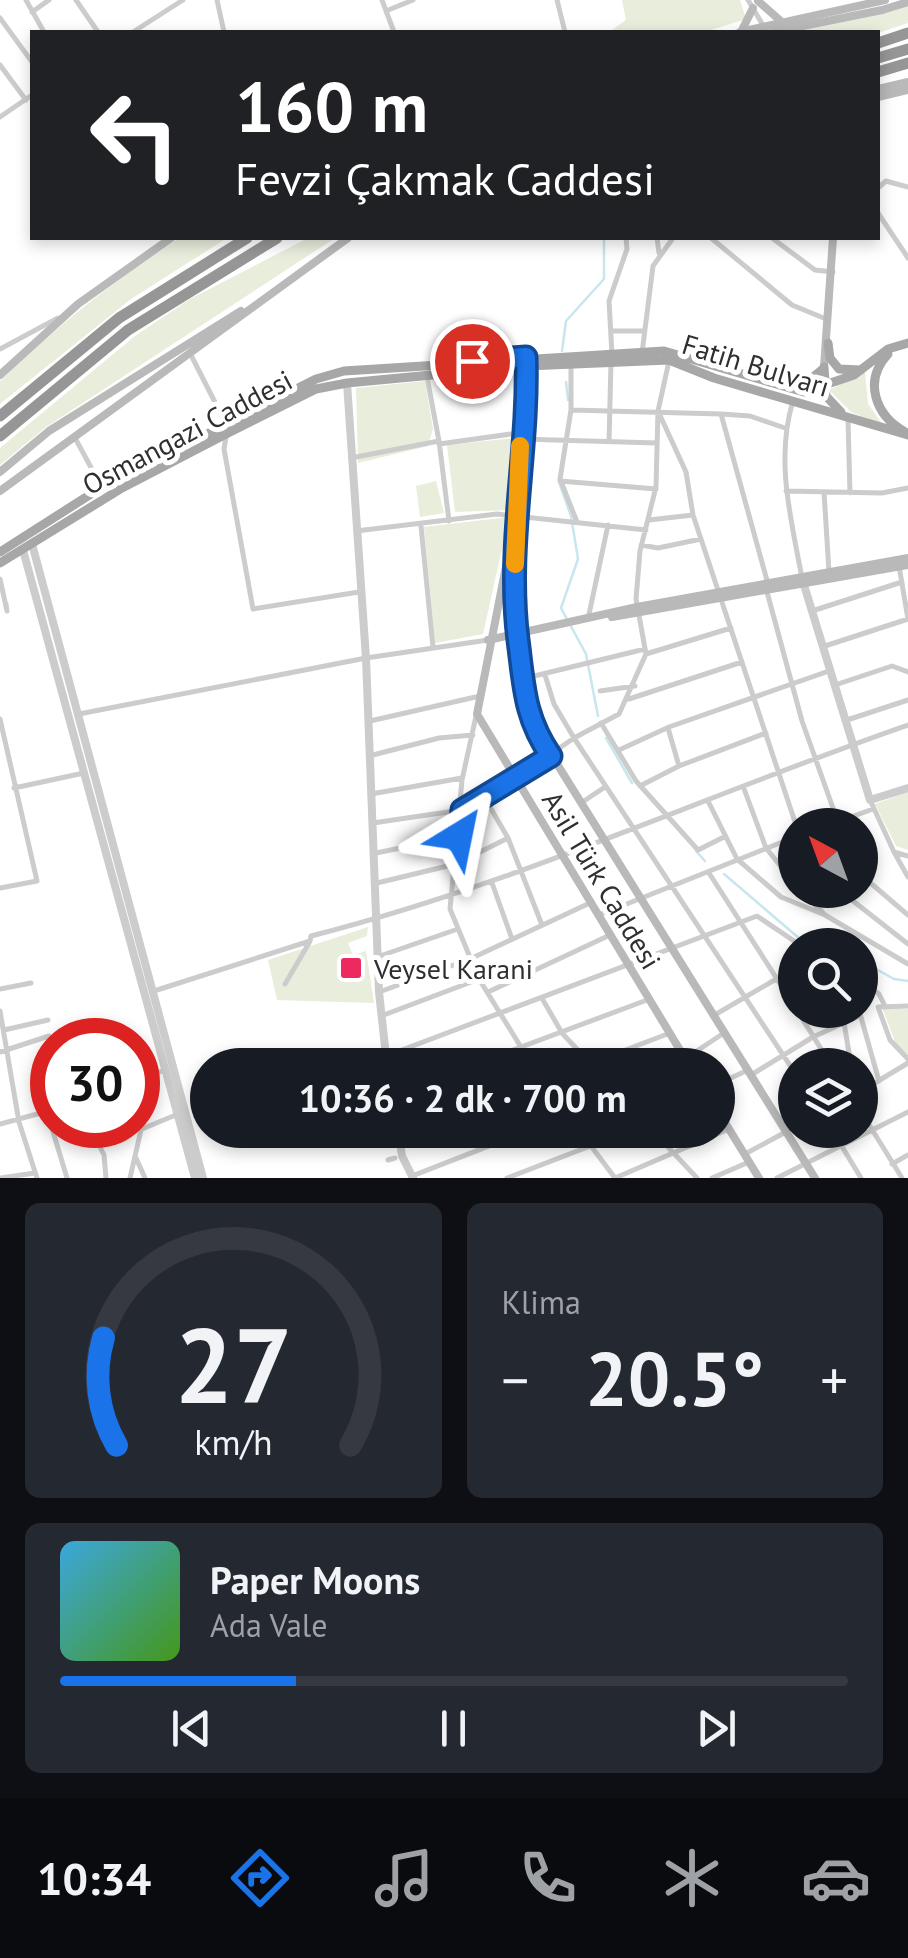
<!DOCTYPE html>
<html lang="tr">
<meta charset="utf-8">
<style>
:root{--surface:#171b24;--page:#242831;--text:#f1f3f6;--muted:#9ea1a6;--line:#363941;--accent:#1a73e8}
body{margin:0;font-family:"PT Sans",sans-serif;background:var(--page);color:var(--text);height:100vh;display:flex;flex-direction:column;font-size:38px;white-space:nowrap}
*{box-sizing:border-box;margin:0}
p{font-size:32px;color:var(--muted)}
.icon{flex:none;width:55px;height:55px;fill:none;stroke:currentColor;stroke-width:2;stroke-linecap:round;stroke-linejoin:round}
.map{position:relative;height:1178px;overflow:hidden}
.panel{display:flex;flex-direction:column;gap:25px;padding:25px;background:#0d0f14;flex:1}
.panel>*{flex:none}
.top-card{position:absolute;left:30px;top:30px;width:850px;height:210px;border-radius:0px;box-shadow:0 5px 15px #0003;background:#202124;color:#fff;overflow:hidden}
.needle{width:65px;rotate:319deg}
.fabs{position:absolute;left:778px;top:808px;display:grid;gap:20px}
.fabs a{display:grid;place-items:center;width:100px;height:100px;border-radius:50%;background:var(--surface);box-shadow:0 5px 15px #0003;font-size:50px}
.speed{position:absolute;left:30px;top:1018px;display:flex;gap:20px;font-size:50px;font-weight:700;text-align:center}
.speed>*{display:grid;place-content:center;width:130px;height:130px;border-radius:50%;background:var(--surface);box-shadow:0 5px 15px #0003;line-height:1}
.speed .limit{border:15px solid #d22;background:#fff;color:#111}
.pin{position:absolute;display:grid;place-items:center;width:85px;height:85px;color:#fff;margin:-42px;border:5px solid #fff;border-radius:50%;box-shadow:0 2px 10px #0007}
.me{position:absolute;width:110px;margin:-55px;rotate:35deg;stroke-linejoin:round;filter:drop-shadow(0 0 8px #0008)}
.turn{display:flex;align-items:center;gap:35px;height:210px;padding:0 40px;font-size:45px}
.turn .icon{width:130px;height:130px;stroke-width:2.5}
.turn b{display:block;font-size:70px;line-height:85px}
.big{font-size:75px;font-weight:800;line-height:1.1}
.panel .widget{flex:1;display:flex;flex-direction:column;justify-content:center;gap:15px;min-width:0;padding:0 35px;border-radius:15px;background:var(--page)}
.panel .dial{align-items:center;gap:0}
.dial svg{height:260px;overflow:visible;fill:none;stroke:var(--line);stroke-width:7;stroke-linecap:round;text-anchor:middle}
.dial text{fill:var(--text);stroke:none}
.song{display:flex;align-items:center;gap:30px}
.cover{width:120px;height:120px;border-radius:15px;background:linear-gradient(135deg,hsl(200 70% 55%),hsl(100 70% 35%))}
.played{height:10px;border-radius:5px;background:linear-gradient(90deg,var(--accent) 30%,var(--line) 30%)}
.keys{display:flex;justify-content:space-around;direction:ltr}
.heat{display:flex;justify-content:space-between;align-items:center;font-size:55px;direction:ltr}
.panel .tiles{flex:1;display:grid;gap:25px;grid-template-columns:1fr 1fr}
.widget:last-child{grid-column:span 2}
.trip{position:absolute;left:190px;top:1048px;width:545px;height:100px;border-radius:50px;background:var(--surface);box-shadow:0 5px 15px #0003;font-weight:800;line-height:100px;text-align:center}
.tabs{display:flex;height:160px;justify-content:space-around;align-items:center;background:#090b0e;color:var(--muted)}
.tabs .icon{width:70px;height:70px}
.tabs .current{color:var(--accent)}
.tabs b{font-size:45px;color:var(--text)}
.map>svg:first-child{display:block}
.green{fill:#e8eddc}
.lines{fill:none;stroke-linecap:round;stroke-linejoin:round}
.stream{stroke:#c7e6ed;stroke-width:2.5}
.minor{stroke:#ccc;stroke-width:5}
.tertiary{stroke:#ccc;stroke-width:8}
.secondary{stroke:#b9b9b9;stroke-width:8}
.primary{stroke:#a7a7a7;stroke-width:9}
.motorway{stroke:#969696;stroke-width:11}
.secondary-bridge{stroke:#b9b9b9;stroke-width:8}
.route-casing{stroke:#114b97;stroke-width:25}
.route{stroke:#1a73e8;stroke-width:18}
.slow{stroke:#f59e0b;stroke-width:18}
.poi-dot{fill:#ec2a5f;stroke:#fff;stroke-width:4}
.labels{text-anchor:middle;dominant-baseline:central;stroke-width:10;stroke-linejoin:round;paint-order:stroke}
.street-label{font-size:28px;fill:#2f2f2f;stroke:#fff}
.poi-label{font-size:28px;fill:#2f2f2f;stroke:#fff;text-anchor:start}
</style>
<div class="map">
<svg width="908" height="1178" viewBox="0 0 908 1178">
<rect width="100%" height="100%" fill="#fff"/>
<path class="green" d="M622,0H740L746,19L705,32H609L626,20Z
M908,6V23L878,33L794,32Z
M179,238H227L131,299L0,404V381C55,327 114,281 179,238Z
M308,238H335L46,427L0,465V448L135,336L190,299Z
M865,372L868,404L883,425L851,412L829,390Z
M425,381L433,429L428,446L358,463L356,388Z
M514,438L510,510L455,512L447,445Z
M436,481L444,513L420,517L416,486Z
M509,517L483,634L435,643L424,527Z
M908,792V850L896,846L875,804Z
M368,927L367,936L348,943L353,955L366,951L374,1003L277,1000L268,960Z
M882,1007L908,1009V1055L896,1044Z"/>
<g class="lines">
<path class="stream" d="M562,351L566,321L604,279V238
M566,382L568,400
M559,482L571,516L578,559L561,608L586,654L598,716
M606,738L632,783
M696,851L705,861
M724,874L807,945
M810,945H823
M860,960L894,979L908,981"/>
<path class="minor" d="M26,0L44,32
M76,0L98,32
M217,0L224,32
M382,0L394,32
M557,0L565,32
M748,0L767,32
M386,11L413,0
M32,12L49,0
M0,18L32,62
M133,32L183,0
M0,65L26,100
M0,117L32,95
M878,188L886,181L908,187
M878,213L908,258
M657,238L659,253
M711,238L792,305L826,319
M772,238L815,270L833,272
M611,331H643
M0,349L58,318
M642,353L653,266L673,238
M191,355L227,426
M612,355L609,301L627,249L626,238
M571,365V410L560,479L577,522
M793,401C775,459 791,519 802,578
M571,410L721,414
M658,411L686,472L693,515L796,825
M848,420L850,493
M74,436L101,486
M226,437L224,449L253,609L359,592
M520,439L657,443
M439,441L449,521
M609,442L611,362
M439,444L511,434
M351,458L439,441L427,377
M560,481L656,489
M786,491L882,493L908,488
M824,492L829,572
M649,520L693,515
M421,526L433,647
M356,531L497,514L646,530
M641,545L658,548L701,539
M0,579L7,611L6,604
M768,584L721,414L750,416L785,428
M767,592L802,721L839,825
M812,611L902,582
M588,619L608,525
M822,647L908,619L899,566
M646,654L636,599L640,551L656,487L658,411L669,361
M646,654L731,628
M545,675L554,704L574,738L795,1073
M522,679L645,649
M835,685L892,666L908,672
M600,691L635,686
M629,699L742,662
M79,714L366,658L488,640
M476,716L462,780L450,909L479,979L532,1065
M0,719L37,881L0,888
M847,720L908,700
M370,721L480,696
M601,723L636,781L698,850L724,837
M668,728L679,766
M619,750L669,727L829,671
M369,756L439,738L473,735
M640,786L679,766L766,733
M743,786L766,848L795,884
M14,788L84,773
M371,794L462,778
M486,800L508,838L542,925
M870,800L894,852L908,856
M708,801L737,859L781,897L825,915
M581,803L605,787
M373,823L461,810L486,799L574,738L619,714L646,654
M829,825L873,809
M894,852L908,877
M376,853L459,836
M709,873L795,1007
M860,874L908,915
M377,883L456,864L508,838
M492,883L512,939
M801,890L825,915L908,964
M839,890L908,944
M599,915L795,837
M377,957L455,930
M860,980L879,994L885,1006
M285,984L309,943
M0,989L31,983
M154,991L310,941L311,936C517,884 708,794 908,725
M379,992L470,959L592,902
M488,992L610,935
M543,1000L562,1033L590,1063
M908,1006L878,1007L890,1040L908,1059
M797,1010L831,1065
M842,1010L851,1065
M859,1010L879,1081
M0,1011L19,1122L37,1178
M381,1016L479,979
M713,1016L795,968
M4,1030L48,1020
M0,1052L49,1036L52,1050
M386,1056L757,916L800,945
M686,1058L724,1033
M473,1065L647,1000
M586,1065L670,1033
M751,1075L813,1037L859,1016
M138,1081L167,1069
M718,1084L748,1070
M860,1092L908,1063
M860,1110L902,1178
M47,1112L67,1178
M0,1124L52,1110
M89,1125L104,1155L106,1178
M142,1129L178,1114
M579,1130L615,1178
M652,1130L697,1178
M832,1130L861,1178
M399,1137L418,1130
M745,1154L795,1127
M136,1158L145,1178
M388,1160L395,1158
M892,1164L908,1155
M412,1176L530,1130
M0,1178L35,1173
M130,1178L141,1130
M507,1178L632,1130
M615,1178L729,1129
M712,1178L749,1162
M777,1178L908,1112"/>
<path class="tertiary" d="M347,383L366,658L379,992L387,1065
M32,544L203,1178
M23,550L195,1178
M804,585L870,800L908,788
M398,1130L402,1156L413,1178"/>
<path class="secondary" d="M758,1L783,23
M882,10L908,2
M742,30L753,8
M740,32L885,0
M878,89L908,82
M878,97L908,90
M527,366L510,546L477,714L689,1065
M824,367L833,238
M0,375L78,304L171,238
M0,472L49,431L241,311
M0,491L348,238
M515,541L512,607L529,719L815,1178
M612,617L908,565
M488,640L637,607L908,558
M718,1111L759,1178"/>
<path class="primary" d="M828,343L830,358L839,369L861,370
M888,354C863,381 875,415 905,432
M824,367L826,396L841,412
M790,388L806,383L823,369
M0,552L102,487L316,379L344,371L664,351L804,392L854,375L888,349L908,343
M0,563L122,488L226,434L316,389L347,383L527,366L669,360L714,378L908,435"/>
<path class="motorway" d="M878,43L908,33
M878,58L908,49
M878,72L908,63
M0,416L119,318L247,238
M0,436L128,330L277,238"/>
<path class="secondary-bridge" d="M773,32L882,10"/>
</g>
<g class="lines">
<g class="route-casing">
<path id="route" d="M459,836L462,810L551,756C524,717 524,685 518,640C506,544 529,452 526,357L472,361"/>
</g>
<use href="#route" class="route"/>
<path class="slow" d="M515,564L520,446"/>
</g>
<rect class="poi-dot" x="339" y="956" width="24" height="24" rx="5"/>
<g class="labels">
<g class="street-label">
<text transform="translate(756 365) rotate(17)">Fatih Bulvarı</text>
<text transform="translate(187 432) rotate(-28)">Osmangazi Caddesi</text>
<text transform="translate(602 880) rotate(59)">Asil Türk Caddesi</text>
</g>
<g class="poi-label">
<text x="374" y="968">Veysel Karani</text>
</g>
</g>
</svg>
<div class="fabs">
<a><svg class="needle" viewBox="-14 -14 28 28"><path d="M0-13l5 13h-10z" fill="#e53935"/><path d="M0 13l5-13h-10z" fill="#9ea1a6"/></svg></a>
<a><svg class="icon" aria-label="search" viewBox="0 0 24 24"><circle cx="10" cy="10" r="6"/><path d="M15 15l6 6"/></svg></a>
<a><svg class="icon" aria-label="layers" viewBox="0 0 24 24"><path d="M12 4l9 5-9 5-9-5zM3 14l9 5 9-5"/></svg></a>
</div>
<div class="speed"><div class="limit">30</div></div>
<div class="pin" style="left:472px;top:361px;background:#d93025"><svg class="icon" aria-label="arrive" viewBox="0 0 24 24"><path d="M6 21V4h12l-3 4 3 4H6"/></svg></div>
<svg class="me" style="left:459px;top:836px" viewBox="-20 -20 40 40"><path d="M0-17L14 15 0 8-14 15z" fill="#1a73e8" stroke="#fff" stroke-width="4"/></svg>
<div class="trip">10:36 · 2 dk · 700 m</div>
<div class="top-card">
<div class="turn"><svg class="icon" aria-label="left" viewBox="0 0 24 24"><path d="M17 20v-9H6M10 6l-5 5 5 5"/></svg><div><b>160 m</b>Fevzi Çakmak Caddesi</div></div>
</div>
</div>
<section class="panel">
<div class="tiles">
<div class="widget dial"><svg viewBox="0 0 100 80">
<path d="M14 69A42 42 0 1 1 86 69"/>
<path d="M14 69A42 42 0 0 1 10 36" stroke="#1a73e8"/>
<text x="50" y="56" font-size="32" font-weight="700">27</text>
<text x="50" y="72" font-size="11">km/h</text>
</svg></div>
<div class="widget"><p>Klima</p>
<div class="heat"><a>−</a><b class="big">20.5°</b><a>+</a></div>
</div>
<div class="widget">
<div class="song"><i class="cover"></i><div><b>Paper Moons</b><p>Ada Vale</p></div></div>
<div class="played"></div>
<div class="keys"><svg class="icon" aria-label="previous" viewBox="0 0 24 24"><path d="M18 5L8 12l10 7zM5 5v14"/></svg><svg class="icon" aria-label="pause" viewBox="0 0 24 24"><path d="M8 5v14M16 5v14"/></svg><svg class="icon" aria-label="next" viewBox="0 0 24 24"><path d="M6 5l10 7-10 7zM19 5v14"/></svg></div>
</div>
</div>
</section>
<nav class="tabs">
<b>10:34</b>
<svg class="icon current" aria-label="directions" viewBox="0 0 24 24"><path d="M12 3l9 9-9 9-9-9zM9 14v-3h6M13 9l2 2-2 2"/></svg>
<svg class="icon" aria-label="music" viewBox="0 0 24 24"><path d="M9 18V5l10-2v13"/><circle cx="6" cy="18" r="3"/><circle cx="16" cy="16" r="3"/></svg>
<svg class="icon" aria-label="phone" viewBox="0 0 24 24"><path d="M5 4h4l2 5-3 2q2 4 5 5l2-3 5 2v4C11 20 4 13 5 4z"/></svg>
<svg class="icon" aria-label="climate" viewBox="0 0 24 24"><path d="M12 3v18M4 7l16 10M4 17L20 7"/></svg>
<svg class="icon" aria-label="car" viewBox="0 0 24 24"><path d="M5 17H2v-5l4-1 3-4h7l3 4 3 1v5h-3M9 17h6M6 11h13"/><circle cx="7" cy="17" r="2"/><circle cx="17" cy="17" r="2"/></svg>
</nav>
